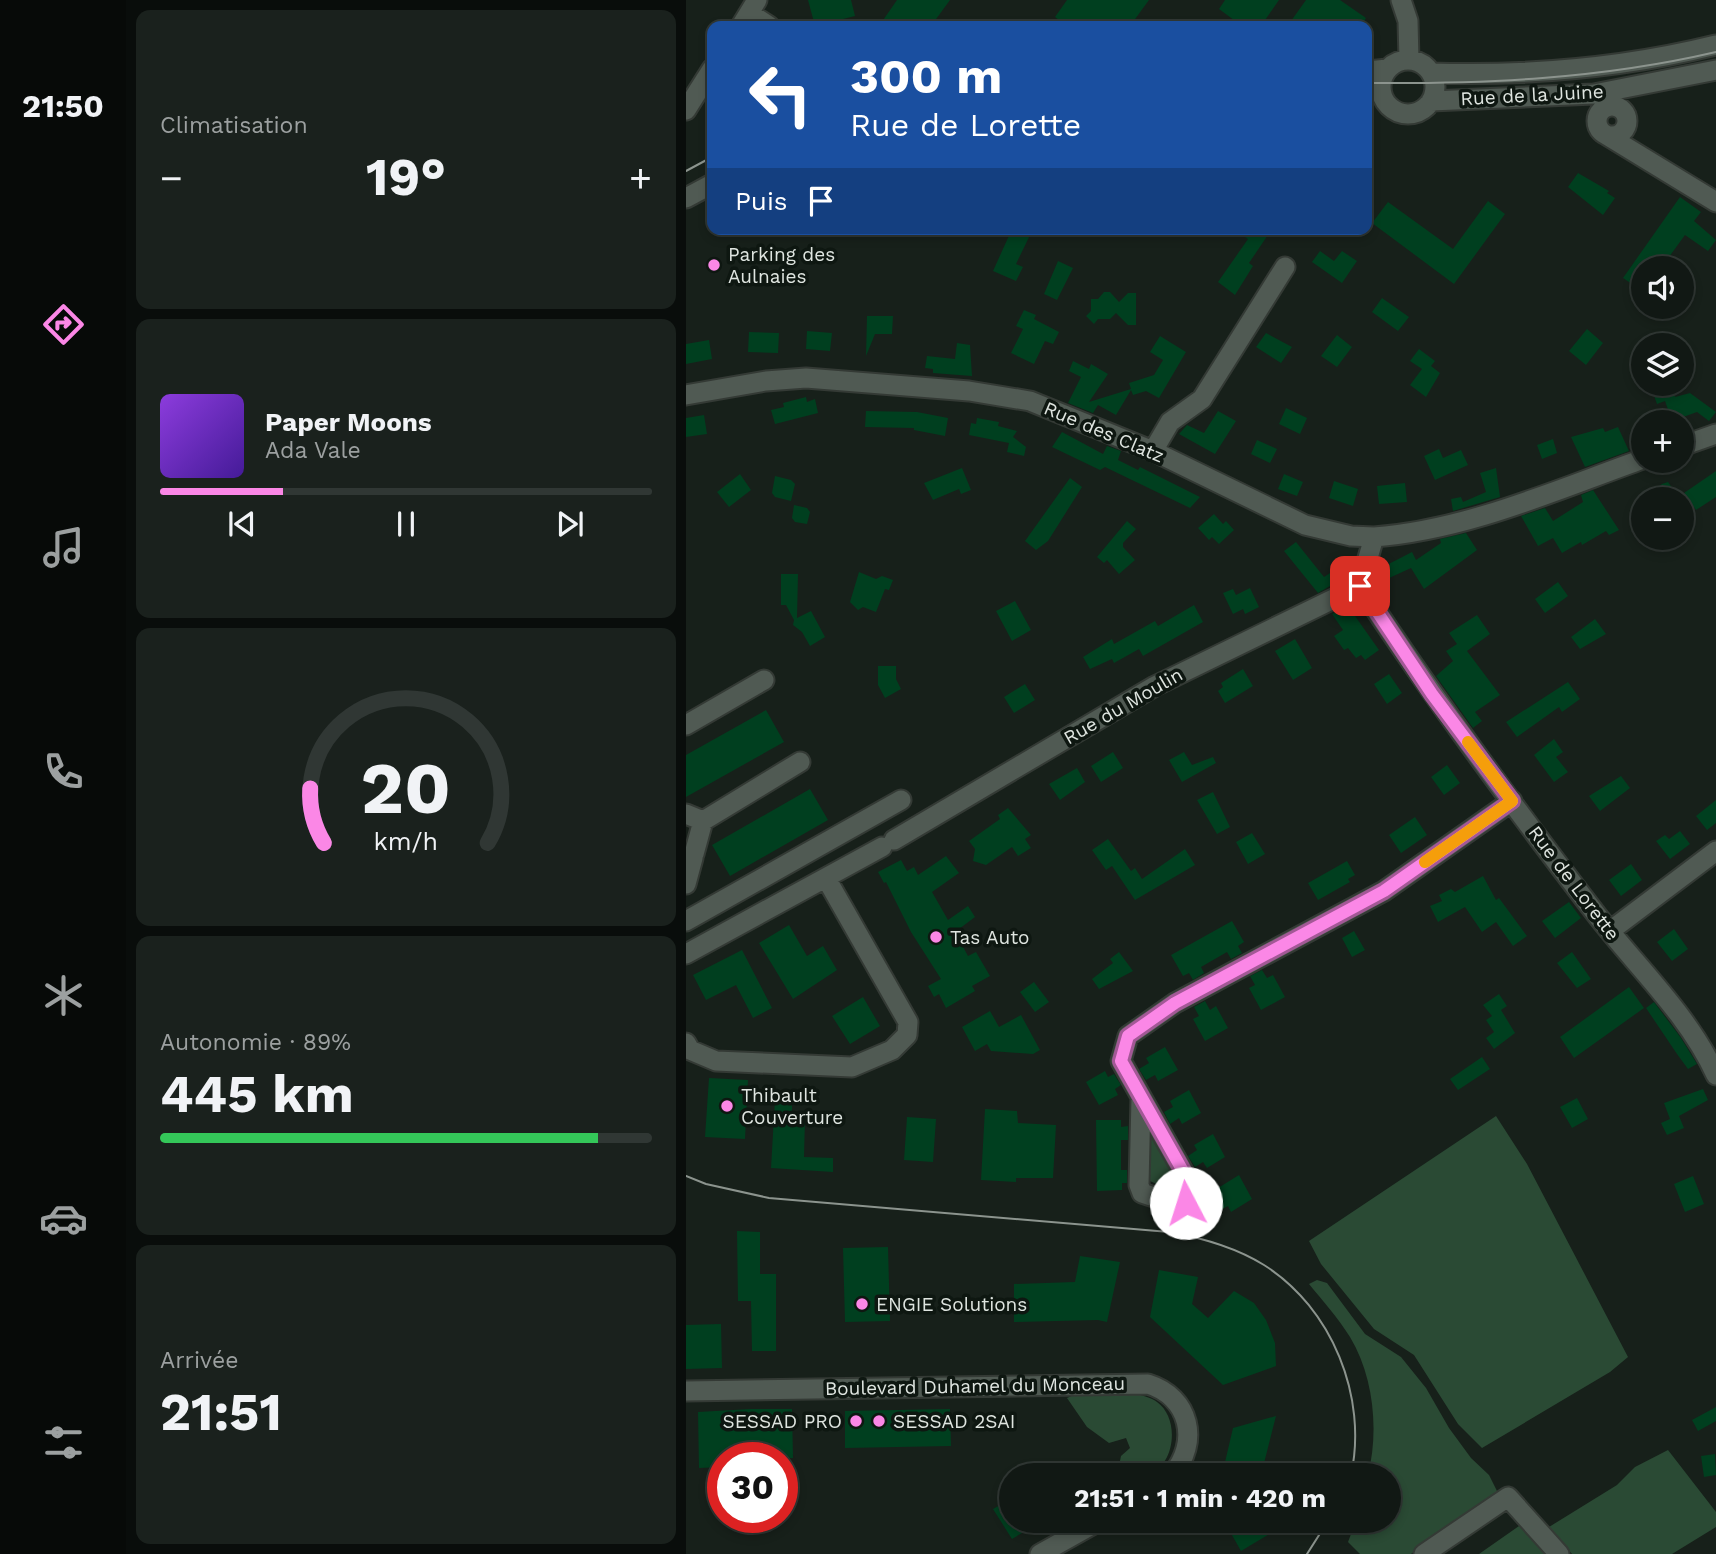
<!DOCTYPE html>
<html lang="fr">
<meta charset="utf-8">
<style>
:root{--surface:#111814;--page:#1a211d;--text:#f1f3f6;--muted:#9ca0a0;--line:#303734;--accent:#fb87e6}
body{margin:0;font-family:"Work Sans",sans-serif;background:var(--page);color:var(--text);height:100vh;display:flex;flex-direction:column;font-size:26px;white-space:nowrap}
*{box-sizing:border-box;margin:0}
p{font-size:23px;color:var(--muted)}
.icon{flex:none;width:38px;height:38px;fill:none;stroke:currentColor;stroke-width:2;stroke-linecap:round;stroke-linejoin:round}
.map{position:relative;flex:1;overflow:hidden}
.panel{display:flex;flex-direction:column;gap:10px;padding:10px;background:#090d0b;width:560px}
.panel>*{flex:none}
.hud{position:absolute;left:21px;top:21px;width:665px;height:214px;border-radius:14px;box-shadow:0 4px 10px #0003,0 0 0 2px var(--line);background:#1a4fa0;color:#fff;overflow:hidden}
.tools{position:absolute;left:945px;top:256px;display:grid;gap:14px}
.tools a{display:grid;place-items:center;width:63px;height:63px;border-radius:50%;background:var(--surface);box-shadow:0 4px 10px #0003,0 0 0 2px var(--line);font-size:35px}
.speed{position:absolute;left:21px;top:1442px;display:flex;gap:14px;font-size:35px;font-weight:700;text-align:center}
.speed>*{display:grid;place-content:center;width:91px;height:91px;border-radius:50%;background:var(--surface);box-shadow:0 4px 10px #0003,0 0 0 2px var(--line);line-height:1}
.speed .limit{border:10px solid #d22;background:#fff;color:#111}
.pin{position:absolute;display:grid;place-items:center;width:60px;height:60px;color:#fff;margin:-30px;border-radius:14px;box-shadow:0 4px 10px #0006}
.me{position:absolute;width:77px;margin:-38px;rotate:355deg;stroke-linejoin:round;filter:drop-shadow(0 0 5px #0008)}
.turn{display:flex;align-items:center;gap:24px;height:147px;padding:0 28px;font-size:32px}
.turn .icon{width:91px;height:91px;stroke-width:2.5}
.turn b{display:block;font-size:49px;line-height:60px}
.then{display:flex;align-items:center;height:66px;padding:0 28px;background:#0003;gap:14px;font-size:26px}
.big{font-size:52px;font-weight:700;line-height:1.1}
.panel .tile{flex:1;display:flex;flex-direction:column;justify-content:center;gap:10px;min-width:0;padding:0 24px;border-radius:14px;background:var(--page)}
.panel .dial{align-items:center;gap:0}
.dial svg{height:182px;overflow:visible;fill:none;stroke:var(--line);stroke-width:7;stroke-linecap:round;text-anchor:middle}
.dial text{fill:var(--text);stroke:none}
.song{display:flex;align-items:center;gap:21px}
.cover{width:84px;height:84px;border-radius:10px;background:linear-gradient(135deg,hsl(270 70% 55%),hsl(260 70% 35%))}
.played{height:7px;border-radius:4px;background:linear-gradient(90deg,var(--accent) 25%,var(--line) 25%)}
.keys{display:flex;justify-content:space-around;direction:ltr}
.heat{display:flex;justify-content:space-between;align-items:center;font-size:38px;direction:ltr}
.charge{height:10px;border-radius:5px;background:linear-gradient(90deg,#34c759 89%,var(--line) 0)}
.trip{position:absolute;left:313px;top:1463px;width:402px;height:70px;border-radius:35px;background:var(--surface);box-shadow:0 4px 10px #0003,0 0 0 2px var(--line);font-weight:700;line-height:70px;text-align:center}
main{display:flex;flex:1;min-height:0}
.tabs{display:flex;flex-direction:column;width:126px;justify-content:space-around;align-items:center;background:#070a08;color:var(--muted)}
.tabs .icon{width:49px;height:49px}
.tabs .current{color:var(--accent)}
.tabs b{font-size:32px;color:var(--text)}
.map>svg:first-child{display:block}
.green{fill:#2a4a34}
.building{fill:#003f1f}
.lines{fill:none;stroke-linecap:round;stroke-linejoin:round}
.minor-casing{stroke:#343a35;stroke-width:23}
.minor{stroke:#505a53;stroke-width:19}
.tram{stroke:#8c948e;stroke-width:2}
.route-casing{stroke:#a35896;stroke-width:18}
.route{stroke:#fb87e6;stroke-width:12}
.slow{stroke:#f59e0b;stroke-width:12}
.poi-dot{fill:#fb87e6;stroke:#0e1711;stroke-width:2.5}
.labels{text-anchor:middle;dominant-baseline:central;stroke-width:7;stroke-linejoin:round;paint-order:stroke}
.street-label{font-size:19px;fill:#dfe5e0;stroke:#0e1711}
.poi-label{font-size:19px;fill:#dfe5e0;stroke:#0e1711;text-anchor:start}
</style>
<main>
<nav class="tabs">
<b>21:50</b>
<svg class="icon current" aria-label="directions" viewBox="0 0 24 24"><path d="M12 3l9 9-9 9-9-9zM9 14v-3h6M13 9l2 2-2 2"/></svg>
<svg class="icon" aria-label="music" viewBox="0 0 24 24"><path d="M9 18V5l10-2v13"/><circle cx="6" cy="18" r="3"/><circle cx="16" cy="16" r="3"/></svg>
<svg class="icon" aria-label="phone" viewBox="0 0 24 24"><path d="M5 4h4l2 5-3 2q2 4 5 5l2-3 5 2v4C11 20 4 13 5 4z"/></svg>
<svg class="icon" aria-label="climate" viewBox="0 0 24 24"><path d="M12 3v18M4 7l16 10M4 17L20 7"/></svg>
<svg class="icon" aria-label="car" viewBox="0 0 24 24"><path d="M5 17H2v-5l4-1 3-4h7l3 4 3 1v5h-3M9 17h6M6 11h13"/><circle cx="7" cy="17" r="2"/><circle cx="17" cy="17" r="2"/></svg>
<svg class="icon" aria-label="filters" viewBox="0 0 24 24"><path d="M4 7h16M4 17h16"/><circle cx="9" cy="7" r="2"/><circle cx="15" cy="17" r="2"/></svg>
</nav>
<section class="panel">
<div class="tile"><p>Climatisation</p>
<div class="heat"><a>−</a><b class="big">19°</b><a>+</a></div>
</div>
<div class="tile">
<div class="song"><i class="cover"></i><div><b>Paper Moons</b><p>Ada Vale</p></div></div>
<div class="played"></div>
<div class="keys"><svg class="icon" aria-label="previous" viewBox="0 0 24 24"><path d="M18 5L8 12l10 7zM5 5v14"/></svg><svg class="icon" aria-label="pause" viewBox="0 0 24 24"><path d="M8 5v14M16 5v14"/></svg><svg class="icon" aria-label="next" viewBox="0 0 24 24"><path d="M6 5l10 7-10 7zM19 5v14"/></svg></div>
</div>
<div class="tile dial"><svg viewBox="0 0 100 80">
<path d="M14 69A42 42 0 1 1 86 69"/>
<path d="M14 69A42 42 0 0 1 8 45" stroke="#fb87e6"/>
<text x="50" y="56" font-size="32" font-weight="700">20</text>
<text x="50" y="72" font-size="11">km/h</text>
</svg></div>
<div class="tile"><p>Autonomie · 89%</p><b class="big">445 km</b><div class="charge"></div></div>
<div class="tile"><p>Arrivée</p><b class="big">21:51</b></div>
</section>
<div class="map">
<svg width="1030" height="1554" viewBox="0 0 1030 1554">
<rect width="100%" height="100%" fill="#17201a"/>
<path class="green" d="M810,1116L841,1164L942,1357L924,1372L796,1448L772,1424L728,1355L688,1329L635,1264L623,1241Z
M464,1129L496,1187L493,1190L486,1191L464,1181Z
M631,1280L641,1283L679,1334L715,1357L740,1388L763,1428L785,1458L803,1475L812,1493L725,1554H674L662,1542L670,1521H704V1475H682C693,1431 688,1377 664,1337C652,1318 637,1301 623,1284Z
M445,1392C453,1395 465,1397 471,1402C495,1419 489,1468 460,1475C453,1477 444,1475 437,1475L432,1471L435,1456L444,1448L440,1438L423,1443L401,1427L381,1398L393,1393Z
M982,1450L1030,1512V1527L986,1554H886L863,1527L931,1485L949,1467Z
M833,1526L859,1554H793Z"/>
<path class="building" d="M122,0H165L169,16L129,26Z
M211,0H264L245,26L239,22L236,26H193Z
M381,0H463L444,26H381L369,17Z
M539,0H593L575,26H556L533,9Z
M620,0H654L680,18L675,26H613L605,21Z
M892,173L923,191L921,193L929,198L917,215L882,187Z
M994,197L1015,212L1008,221L1030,240L1022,251L999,235L975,268H957V280L952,288L937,278Z
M802,201L819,214L768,284L686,223L702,202L767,249Z
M326,229H347L330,264L337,267L330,281L307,271Z
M564,229H586L563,263L567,266L549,295L532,282L562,239L559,237Z
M634,251L648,261L656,251L671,261L656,283L626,262Z
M372,261L387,268L371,300L358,294Z
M418,292H424L433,302L442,293H450V325H442L430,313L424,319H412L408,324L400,316L405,311V299H412Z
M696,298L723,317L712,331L686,312Z
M338,310L350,315L348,319L373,332L367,344L359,341L348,364L325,353L337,329L330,326Z
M181,316H207L206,334H189L180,356Z
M901,329L917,343L900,365L883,351Z
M121,331L146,333L144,351L120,349Z
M63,332L93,333L92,353L62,352Z
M580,333L606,347L595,363L570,347Z
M651,335L666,347L651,367L635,356Z
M474,336L500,352L473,398L460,391L447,395L445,390L430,415L412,405L407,413L382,403L395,377L383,371L387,361L403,369L405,364L422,374L403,402L445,389L443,383L468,375L477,360L464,352Z
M23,340L26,359L0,364V344Z
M271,343L284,345L286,376L247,373V369L239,368L241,356L269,359Z
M733,349L749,361L745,366L754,373L740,397L724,385L736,369L724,361Z
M985,384L989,397L1004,393L1030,412L1023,421L1011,412L986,421L979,401L971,404L966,390Z
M120,397L121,402L129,399L132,413L89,424L85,410L98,407L97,403Z
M600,408L621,418L614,434L593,424Z
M180,411L231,412L262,418L259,436L228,430V428L179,427Z
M532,411L550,421L529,454L493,434L501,425L518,433Z
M18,415L21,434L0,437V418Z
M291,418L313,422L312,426L331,431L327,437L340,447L338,456L321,452L323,443L283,435L285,423L290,424Z
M932,427L943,451L899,467L885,437L917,428L919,432Z
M376,432L417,454L421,446L435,451L432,460L452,470L454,467L514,497L504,508L419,467L414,470L366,447Z
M867,439L871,453L856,459L851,445Z
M571,440L591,449L584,463L565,454Z
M753,449L757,458L775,450L782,465L749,480L738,456Z
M276,468L285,490L275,494L273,489L247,500L238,483Z
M810,468L814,497L767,511L765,499L775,497L777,502L800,492L794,473Z
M1030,471V497L1010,510L998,493Z
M54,474L65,490L43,507L31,492Z
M598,474L617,482L611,496L592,489Z
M89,476L105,480L109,484L105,501L89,497L86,493Z
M384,478L396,487L362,541L350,550L339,541Z
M648,481L672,489L667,506L643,498Z
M982,482L994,499H955L976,484Z
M719,483L721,502L693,504L691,486Z
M907,490L933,530L923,535L920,531L896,545L895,542L876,553L867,538L852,546L835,516L859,508L867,521L897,502L895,495Z
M108,505L121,508L124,512L121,524L109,522L106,518Z
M528,514L537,524L540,521L548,530L533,544L526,537L523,540L512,528Z
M441,521L450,529L437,543V547L449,560L433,574L421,560L418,563L411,557Z
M780,533L791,550L738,589L725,568L688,585L691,570L726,552L730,560L755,543L754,539Z
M610,542L638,577L653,567L659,577L632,593L598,551Z
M173,572L190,579L196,576L207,580L203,590L199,589L190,612L177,607L172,610L164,602Z
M95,574H112L111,618L125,611L139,637L124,646L116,632L107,625L108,620L100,605H95Z
M872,582L882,596L859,613L849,599Z
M564,588L573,607L559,614L557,609L547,614L537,593L547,589L550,595Z
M329,601L345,630L326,641L310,611Z
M508,605L517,622L457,656L453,649L428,663L426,659L404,669L397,657L426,639L428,644L469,621L472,626Z
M662,606L693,650L679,660L675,655L670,658L662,648L658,650L648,636L657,630L646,614Z
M791,615L804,634L781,651L814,695L789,712L796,721L787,728L750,676L767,661L760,651L771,644L763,633Z
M909,619L920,634L894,649L885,637Z
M609,639L626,668L607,680L589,651Z
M192,666H210V679L215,689L199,698L192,685Z
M557,669L567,686L539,703L532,691L537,687L535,683Z
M703,674L716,693L701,704L688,684Z
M882,682L894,699L876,712L873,707L831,737L820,722Z
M339,684L349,700L328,713L318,697Z
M80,710L98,742L0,797V755Z
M868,739L877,752L870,757L882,772L868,782L848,755Z
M427,752L437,768L415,782L405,766Z
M498,752L506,765L527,757L530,763L496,782L483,760Z
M761,765L774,783L758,795L745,777Z
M391,768L399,782L374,800L363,784Z
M935,776L944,788L914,811L903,796Z
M124,789L142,820L44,876L26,845Z
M527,792L544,827L531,834L511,800Z
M1030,800V823L1021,830L1010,816Z
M322,808L345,835L339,839L345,848L332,856L326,847L300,865L287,861L289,849L283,841L314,819L312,815Z
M729,817L741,835L715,853L703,835Z
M994,831L1004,844L984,859L970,841L979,835L983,839Z
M566,833L579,854L562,864L550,842Z
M422,839L445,871L449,868L456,879L499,849L509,865L449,900L426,866L420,870L406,850Z
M260,856L273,873L246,892L262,920L282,906L289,917L269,932L282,956L290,952L304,976L286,986L289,991L260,1008L253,994L248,997L242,986L255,979L225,932L200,882L198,883L192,872L215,860L221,871L228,867L232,875Z
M661,861L669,875L662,879L664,882L632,900L622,883Z
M945,864L956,880L935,896L923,880Z
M797,876L810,900L813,898L841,936L827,946L810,922L796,932L779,907L752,922L744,906L756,901L753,895L765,889L769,892Z
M883,902L895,918L869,938L856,921Z
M546,921L558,942L552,946L556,953L545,959L541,952L515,967L518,973L507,980L503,973L497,976L485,955Z
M103,925L121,956L137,946L151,970L107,999L73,943Z
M988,929L1002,949L986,961L971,942Z
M668,931L679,950L666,957L656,938Z
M56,950L86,1008L67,1018L50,985L20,1000L7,975Z
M433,952L447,971L413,989L406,979L427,963L424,959Z
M886,952L905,979L891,988L871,963Z
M576,970L581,978L587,975L599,997L575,1010L563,988L569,985L564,976Z
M348,982L363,1002L349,1012L334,992Z
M943,987L958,1008L888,1058L874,1037Z
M813,994L821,1006L815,1010L829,1033L808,1049L800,1038L808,1032L800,1020L806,1016L797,1005Z
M177,997L194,1026L164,1044L146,1016Z
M519,1001L524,1010L530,1006L542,1028L519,1041L507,1019L513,1016L508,1007Z
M968,1002L995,1038L1011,1064L1002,1069L991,1054L960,1008Z
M304,1011L313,1027L335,1015L354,1050L347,1054L305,1051L301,1044L289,1051L276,1027Z
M479,1047L492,1070L472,1081L469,1075L460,1080L453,1069L463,1063L460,1058Z
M796,1057L804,1069L772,1090L764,1079Z
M419,1071L422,1077L428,1074L435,1085L429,1089L432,1095L413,1105L400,1082Z
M23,1078L62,1080L59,1139L19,1137Z
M1017,1089L1022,1100L993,1116L998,1128L981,1135L975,1123L984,1119L978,1103Z
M503,1090L515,1113L496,1124L493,1118L484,1124L478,1112L487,1107L484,1101Z
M891,1098L902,1119L886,1128L874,1107Z
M89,1099L106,1100V1117L119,1118L118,1157L147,1158V1172L85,1168Z
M299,1109L331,1111L332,1123L370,1125L367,1178H330V1182L295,1180Z
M221,1117L250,1119L247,1162L218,1160Z
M410,1120H435V1127L442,1126V1140H435V1170H441V1183H436V1190L411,1191Z
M527,1134L539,1157L521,1168L517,1162L509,1167L502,1156L511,1150L508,1145Z
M553,1175L566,1199L545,1212L542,1206L531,1212L525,1200L535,1194L532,1188Z
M1007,1176L1018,1204L999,1212L988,1184Z
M51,1231L74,1232V1274H90V1351H66L65,1301H52Z
M202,1247L204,1321L159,1322L157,1248Z
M394,1256L434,1262L421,1322L412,1320L328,1322V1284L389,1282Z
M473,1270L512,1277L506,1304L522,1318L548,1291L568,1303L580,1320L589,1343L590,1366L537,1385L464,1317Z
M35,1324L36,1368L0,1369V1325Z
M1030,1407V1421L1012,1431L1006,1420Z
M65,1409H106L107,1458H72L71,1444L48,1445L49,1458H37V1467L13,1468L12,1412Z
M264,1409L265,1446L159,1448V1411Z
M590,1416L575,1475H536L547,1428Z
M1029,1454L1030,1475L1018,1477L1015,1456Z
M326,1498V1521H356L326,1539L307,1509Z
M538,1521H581L587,1532L555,1551Z"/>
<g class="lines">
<g class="minor-casing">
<path id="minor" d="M715,0L722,21L723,60
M63,13L83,26
M55,26L71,0
M695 87a27 27 0 1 1 54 0a27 27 0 1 1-54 0Z
M681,71L702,69
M745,73C841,76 937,68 1030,45
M745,101L908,94L1030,70
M911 121a15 15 0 1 1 30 0a15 15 0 1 1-30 0Z
M0,110L26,69
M917,133L1030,202
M0,198L26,184
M0,395L80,381L120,378L283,391L344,401L467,451L619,525L665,536L688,537L674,586
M996,446L1030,434
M467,451L484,422L516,399L599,267
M688,537C781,530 870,490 957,459
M674,586C748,699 828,807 910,914C950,966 1002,1014 1030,1075
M0,725L78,680
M0,814L17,821L8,854
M17,821L114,762
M208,840L469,686L674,586
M0,884L7,858
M0,921L215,800
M924,931L1030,851
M0,954L196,847
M0,1043L4,1050L30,1061L166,1067L206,1050L221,1035L222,1022L140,878
M455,1098L453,1185L456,1193L489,1204L500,1203L506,1197L507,1189L435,1061L442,1036L489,1003L698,891L826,801
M0,1391L462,1384C504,1397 514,1442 486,1475
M354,1554L413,1521
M738,1554L822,1497L873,1554"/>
</g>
<use href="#minor" class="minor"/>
<path class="tram" d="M681,83C800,84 914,79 1030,52
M0,171L26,157
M0,1176L20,1184L83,1198L483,1232C517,1238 549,1247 578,1265C646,1308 682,1397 665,1475
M621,1554L642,1521"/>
</g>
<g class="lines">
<g class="route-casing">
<path id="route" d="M500,1203L507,1189L435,1061L442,1036L489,1003L698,891L826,801L746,694L674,586"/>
</g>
<use href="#route" class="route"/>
<path class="slow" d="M739,862L826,801L782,742"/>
</g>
<g class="poi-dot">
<circle cx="28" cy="265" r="7"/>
<circle cx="250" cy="937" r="7"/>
<circle cx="41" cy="1106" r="7"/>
<circle cx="176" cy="1304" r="7"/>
<circle cx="170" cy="1421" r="7"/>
<circle cx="193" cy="1421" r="7"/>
</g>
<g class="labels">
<g class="street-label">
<text transform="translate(846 95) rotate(-3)">Rue de la Juine</text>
<text transform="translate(418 432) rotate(23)">Rue des Clatz</text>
<text transform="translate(437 706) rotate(-30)">Rue du Moulin</text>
<text transform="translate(888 883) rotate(53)">Rue de Lorette</text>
<text transform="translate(289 1386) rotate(-1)">Boulevard Duhamel du Monceau</text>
</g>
<g class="poi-label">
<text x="42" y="254">Parking des<tspan x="42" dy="22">Aulnaies</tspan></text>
<text x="264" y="937">Tas Auto</text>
<text x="55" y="1095">Thibault<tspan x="55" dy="22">Couverture</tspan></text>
<text x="190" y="1304">ENGIE Solutions</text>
<text x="156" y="1421" text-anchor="end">SESSAD PRO</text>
<text x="207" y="1421">SESSAD 2SAI</text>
</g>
</g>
</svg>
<div class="tools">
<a><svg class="icon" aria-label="sound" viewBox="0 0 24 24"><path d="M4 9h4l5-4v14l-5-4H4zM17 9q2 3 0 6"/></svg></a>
<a><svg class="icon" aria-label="layers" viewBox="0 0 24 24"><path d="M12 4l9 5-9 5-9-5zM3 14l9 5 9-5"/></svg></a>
<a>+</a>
<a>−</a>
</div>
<div class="speed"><div class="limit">30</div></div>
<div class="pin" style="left:674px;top:586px;background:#d93025"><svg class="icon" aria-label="arrive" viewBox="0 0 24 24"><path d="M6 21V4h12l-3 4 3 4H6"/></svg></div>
<svg class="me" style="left:500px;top:1203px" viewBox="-20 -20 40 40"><circle r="19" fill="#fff"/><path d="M0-13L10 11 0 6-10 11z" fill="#fb87e6"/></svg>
<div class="trip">21:51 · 1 min · 420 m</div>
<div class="hud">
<div class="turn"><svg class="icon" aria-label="left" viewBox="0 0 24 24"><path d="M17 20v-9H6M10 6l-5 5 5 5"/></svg><div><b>300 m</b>Rue de Lorette</div></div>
<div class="then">Puis<svg class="icon" aria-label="arrive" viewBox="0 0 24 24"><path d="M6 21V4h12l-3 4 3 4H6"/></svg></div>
</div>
</div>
</main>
